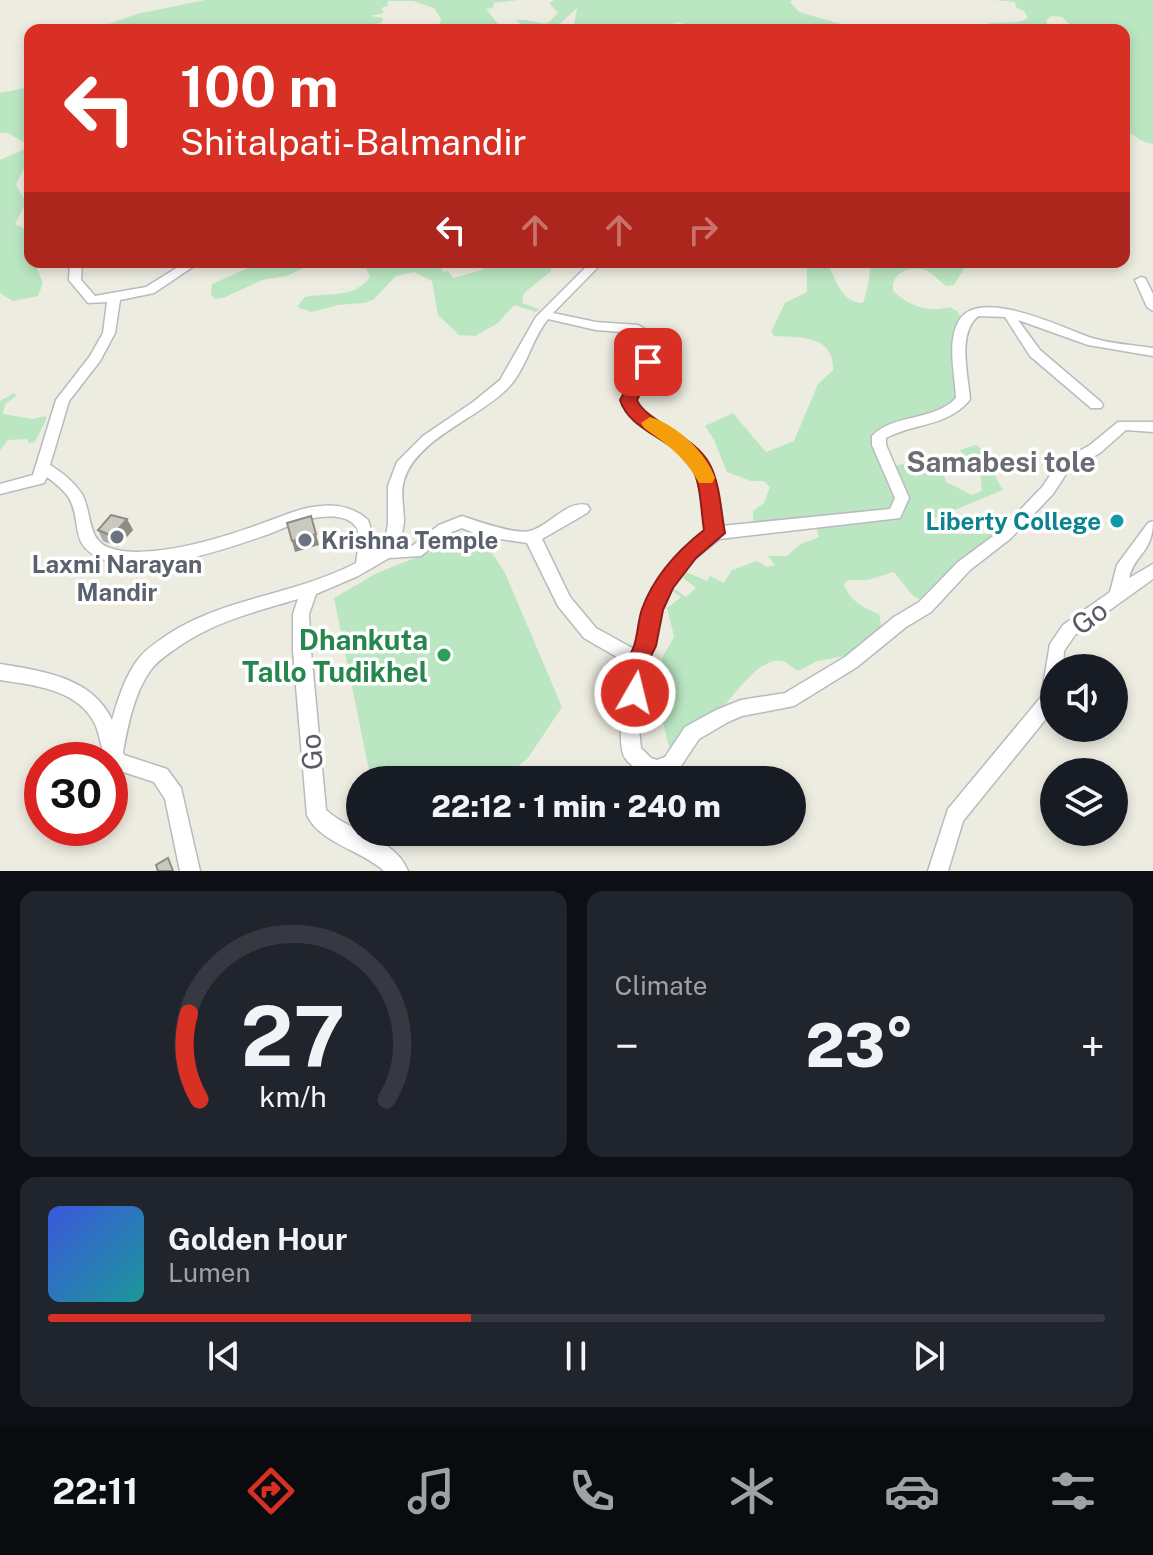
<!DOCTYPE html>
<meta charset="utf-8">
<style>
:root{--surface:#171b24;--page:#20242c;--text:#f1f3f6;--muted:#9ea1a6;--line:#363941;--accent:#d93025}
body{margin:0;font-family:"Public Sans",sans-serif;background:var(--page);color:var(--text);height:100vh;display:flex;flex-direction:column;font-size:30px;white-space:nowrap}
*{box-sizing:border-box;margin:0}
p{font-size:26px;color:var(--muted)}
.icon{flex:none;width:44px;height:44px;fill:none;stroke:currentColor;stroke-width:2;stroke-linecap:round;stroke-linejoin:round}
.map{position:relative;height:871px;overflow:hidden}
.drawer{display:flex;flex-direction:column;gap:20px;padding:20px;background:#0d0f14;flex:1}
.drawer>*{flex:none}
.banner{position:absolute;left:24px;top:24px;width:1106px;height:244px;border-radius:16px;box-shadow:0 4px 12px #0003;background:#d93025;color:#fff;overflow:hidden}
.buttons{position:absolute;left:1040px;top:654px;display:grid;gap:16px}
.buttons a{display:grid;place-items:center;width:88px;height:88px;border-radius:50%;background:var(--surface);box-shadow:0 4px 12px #0003;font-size:40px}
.speed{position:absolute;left:24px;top:742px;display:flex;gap:16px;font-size:40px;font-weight:700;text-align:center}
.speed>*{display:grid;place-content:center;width:104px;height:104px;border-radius:50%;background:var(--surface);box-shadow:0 4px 12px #0003;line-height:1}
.speed .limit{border:12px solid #d22;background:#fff;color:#111}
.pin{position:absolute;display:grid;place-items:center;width:68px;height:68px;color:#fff;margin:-34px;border-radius:16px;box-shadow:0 4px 12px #0006}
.me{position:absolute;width:88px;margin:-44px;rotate:8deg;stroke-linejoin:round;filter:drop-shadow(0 0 6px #0008)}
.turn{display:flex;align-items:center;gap:28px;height:168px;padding:0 24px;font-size:36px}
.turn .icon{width:104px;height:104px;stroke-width:2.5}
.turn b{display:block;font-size:56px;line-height:68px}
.lanes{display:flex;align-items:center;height:76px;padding:0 24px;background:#0003;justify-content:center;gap:40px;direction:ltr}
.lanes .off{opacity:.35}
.big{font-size:60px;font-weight:800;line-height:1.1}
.drawer .tile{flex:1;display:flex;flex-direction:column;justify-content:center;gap:12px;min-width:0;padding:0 28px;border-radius:16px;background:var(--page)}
.drawer .dial{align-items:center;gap:0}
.dial svg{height:208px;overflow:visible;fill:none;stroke:var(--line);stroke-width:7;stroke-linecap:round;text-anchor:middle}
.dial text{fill:var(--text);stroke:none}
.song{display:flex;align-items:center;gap:24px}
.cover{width:96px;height:96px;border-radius:12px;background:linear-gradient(135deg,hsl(230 70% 55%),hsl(180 70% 35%))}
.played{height:8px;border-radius:4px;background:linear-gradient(90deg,var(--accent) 40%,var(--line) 40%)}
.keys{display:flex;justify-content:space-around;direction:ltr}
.heat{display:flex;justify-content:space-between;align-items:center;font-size:44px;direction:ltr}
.drawer .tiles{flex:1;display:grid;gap:20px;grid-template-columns:1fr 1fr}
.tile:last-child{grid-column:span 2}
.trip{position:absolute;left:346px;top:766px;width:460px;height:80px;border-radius:40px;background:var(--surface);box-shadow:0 4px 12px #0003;font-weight:800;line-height:80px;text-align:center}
.dock{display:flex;height:128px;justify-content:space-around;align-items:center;background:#090b0e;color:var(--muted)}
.dock .icon{width:56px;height:56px}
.dock .active{color:var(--accent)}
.dock b{font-size:36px;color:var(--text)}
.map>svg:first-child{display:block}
.green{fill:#bbe6c2}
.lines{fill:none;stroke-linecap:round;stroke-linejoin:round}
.street-casing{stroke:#b9bac0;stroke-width:3}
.street{fill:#fff;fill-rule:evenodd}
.wall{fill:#aeada5}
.shaded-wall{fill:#8d8d86}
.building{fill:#cac9c0;stroke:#8d8d86;stroke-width:2}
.route{fill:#d93025;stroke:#8d1f18;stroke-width:2}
.slow{fill:#f59e0b}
.culture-dot{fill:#0f9aa8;stroke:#fff;stroke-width:3}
.worship-dot{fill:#6b7280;stroke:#fff;stroke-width:3}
.leisure-dot{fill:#2e9e5b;stroke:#fff;stroke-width:3}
.labels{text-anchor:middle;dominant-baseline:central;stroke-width:7;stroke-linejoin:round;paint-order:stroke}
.culture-label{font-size:24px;font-weight:bold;fill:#0d838f;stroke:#fff;text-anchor:end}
.worship-label{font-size:24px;font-weight:bold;fill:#5b616d;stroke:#fff;text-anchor:start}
.quarter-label{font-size:28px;font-weight:bold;fill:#6a6e74;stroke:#fff}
.near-street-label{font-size:28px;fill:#595c62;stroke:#fff}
.near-leisure-label{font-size:28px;font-weight:bold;fill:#27864d;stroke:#fff;text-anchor:end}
</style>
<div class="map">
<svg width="1153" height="871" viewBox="0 0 1153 871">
<rect width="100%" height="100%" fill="#edece1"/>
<path class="green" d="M205,0H519L494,3L493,8L486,9L503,30H416L440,26L441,19L434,8L413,1H388L387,6L381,8L384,13L370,16L383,18L382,22L360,30H92L137,14Z
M554,0H792L790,2L799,12L862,30H688L687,25L678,22L657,30H564L574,26L577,8L553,30H533L541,26L526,28L515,20C525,18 545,25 548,23C552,20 554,16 558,13L549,3Z
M994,0H1153V144L1142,141L1124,129V30H1075L1062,17L1052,16L1046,20L1049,30H978C989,16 1014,28 1028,18L1024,11L1016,7L1015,2Z
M30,87V146L8,133H0V93Z
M30,147V167L23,170L16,185L26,202L15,224L30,231V262H34L43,283L38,296L13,301L0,293V160Z
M262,262H316L287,276L262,280L223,298L215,299L211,294L212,284Z
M363,262H451L440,265L443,272L448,271L453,278L482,270L486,262H554L550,272L524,293L522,303L539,309L536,312L514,305L498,323L475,336L459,335L438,315L432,281L414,272L396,276L373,300L363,303L338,305L311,312L297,307L305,297C330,292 354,299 370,277Z
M807,262L827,263C837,280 840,302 863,303C867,291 872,273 869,262H968L954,285L946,286C939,281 933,273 925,270C909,265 891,273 893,291C909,306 928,313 950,307L958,312L962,322L969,392L950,410L876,431L872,445L890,467L915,461L925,472L942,469L946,482L972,495L982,491L981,478L960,450L976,445L996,460V478L1003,490L928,521L956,534H1000L922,600L913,596L894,572L868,580H848L844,585C851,602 863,607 879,614L882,630L856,654L817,661L798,671C793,668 787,662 782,661C753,653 707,735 689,753L671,751C663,733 657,684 661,664C662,654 671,645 674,636L667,608L681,597L671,590L673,588L686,597L696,588L683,578L686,572L707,581L710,576L724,583L732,570L757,561L767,567L775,565L768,556H787L799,545L819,537L817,529L808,521L753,525V511L764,503L770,487L764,481H751L727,472L714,440L705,426L733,413L766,452L794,441L818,384L833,370C834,334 799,338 774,336L771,332L785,303L807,292Z
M14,393L16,396L5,404L3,414L33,419L46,416V420L35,442L29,443L27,439L8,440L0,450V401Z
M484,540L505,573L562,707L528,758L501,780H371L334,598L377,573L442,547Z"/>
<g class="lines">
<g class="street-casing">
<path id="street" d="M556,27H559L563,29L554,30Z
M70,262H82L81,280L95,296L146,287L186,262H200L154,293L120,300L115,333L100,361L69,401L50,465C63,473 74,482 82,494C93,515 86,542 113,549C152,560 226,537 263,523C283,516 302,507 322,506C339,504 356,509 368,520L375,541L373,552L384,545L388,524V486L397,462L423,436L473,402L500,380L536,317L591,262H603L553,313L596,322L638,325L659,337L661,340L659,350L635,400C642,413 655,421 667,429C714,460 713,473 721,526L890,509L895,498L872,445V436C894,413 933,422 956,398C955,374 946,340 960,319C982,287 1064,329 1092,338C1112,344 1133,345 1153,348V356L1088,345L1018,320L1040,350L1101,402L1103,405L1101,408H1091L1030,356L1005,317L978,316C957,334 968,374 970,399L968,402C945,427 914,423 886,438V445L909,498L900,518L719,539L691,562L675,582L665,599L647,660L639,730L641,748L651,758L657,760L665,757L685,727L716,710L741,700L785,693L845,657L894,617L919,602L958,562L1000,531L1043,486L1058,463L1090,445L1118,422H1153V432L1126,430L1100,453L1068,471L1053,494L1010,539L970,570L931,612L906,627L857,667L794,706L742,716L728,722L699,739L679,769L657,778C645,773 633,769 625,758C615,743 626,683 629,664L584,638L558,606L527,543L481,536L462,528L449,533L421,556L389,558L358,576L316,594L309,614L311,651L326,810C351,833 395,838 408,871H384C363,851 318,842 307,815L293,651V614L298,599C255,612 215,621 178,647C168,654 157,661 150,671C134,694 128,725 123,752L124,755L167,769L181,788L200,871H180L165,799L154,782L111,768L110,760H106C101,749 100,735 95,724C78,689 33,685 0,680V664C42,671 92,677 112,720C118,699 125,676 139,658C146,649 157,642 167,635C225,597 295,595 356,563C357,552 362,537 356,527C347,513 322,516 309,519C296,522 282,529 269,534C225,549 148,577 102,559C68,545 83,523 69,498C64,490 55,483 47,477L44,483L0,494V484L33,475L56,400L90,356L103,333L107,302L88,303L69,280ZM548,319L596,330L635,333L648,341L647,350L621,400C638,431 677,439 695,469C706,486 703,511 707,531C679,552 654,577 644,611C640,624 638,637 634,649L596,628L570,597L542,539L587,513L590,509L587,505C567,500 549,526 530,531C515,535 477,521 462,516L439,525L412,546L400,547C400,538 403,531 404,522C404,508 400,493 404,480C417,438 479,418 508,388C527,368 531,340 548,319Z
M1141,277L1145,278L1153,294V311L1147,307L1135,280Z
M1153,521C1153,553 1135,553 1129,578L1153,564V579L1075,635L1064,651L1063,668H1054V709L963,821L948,871H928L948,809L1041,697L1050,644L1063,625L1110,592L1117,565L1148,523Z"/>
</g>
<use href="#street" class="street"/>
</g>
<path class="wall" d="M127,519L133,530L118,547L103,541L98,530Z"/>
<path class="shaded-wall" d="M127,519L133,530L118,547L112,536Z
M316,534L319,545L295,552L292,541Z"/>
<path class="building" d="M111,515L127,519L112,536L98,530Z
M311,516L316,534L292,541L287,523Z
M168,858L173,871H158L156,865Z"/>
<path class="route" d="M648,357L656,362L637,400C645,421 696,436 710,465C720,484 721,512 725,533L696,558L673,588L663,610L656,646L649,660L644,701L635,704L627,701C619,683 627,662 634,646C638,634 638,620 642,609C654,576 677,551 704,530C701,512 701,483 692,468C674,438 630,432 620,400L642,359Z"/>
<path class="slow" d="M650,417C677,425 706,452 715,478L712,483H699C685,457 668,445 644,428L641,423Z"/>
<circle class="culture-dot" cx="1117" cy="521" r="8"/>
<g class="worship-dot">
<circle cx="117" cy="537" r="8"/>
<circle cx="305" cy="540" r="8"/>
</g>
<circle class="leisure-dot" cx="444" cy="655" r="8"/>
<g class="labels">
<g class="culture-label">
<text x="1101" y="521">Liberty College</text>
</g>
<g class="worship-label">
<text x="321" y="540">Krishna Temple</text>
<text x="117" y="564" text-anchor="middle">Laxmi Narayan<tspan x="117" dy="28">Mandir</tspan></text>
</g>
<g class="quarter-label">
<text x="1001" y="461">Samabesi tole</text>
</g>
<g class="near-street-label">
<text transform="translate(1089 617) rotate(-37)">Go</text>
<text transform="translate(311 752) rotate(-95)">Go</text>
</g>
<g class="near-leisure-label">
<text x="428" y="639">Dhankuta<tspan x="428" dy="32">Tallo Tudikhel</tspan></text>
</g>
</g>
</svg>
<div class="buttons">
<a><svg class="icon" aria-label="sound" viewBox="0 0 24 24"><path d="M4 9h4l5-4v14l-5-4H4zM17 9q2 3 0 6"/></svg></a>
<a><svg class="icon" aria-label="layers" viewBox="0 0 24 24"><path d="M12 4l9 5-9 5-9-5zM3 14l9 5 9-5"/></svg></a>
</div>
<div class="speed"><div class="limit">30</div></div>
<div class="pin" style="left:648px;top:362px;background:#d93025"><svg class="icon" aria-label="arrive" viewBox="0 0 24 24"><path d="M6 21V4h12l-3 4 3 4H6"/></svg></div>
<svg class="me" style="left:635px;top:693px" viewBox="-20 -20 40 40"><circle r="17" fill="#d93025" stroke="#fff" stroke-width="3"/><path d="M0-11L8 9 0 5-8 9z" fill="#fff"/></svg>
<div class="trip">22:12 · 1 min · 240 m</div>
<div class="banner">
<div class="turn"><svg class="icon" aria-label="left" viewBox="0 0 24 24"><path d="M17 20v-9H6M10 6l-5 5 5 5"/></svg><div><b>100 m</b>Shitalpati-Balmandir</div></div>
<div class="lanes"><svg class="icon" aria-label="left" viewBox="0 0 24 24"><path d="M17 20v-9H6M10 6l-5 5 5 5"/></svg><svg class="icon off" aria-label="ahead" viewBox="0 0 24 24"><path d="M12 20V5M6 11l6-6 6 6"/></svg><svg class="icon off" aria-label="ahead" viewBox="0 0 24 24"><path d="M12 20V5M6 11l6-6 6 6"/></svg><svg class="icon off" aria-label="right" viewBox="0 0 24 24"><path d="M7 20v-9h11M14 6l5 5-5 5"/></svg></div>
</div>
</div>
<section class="drawer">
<div class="tiles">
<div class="tile dial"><svg viewBox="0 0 100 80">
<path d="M14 69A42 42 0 1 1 86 69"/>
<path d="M14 69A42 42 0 0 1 10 36" stroke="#d93025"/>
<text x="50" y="56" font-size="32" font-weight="700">27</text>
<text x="50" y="72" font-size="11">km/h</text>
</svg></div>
<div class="tile"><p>Climate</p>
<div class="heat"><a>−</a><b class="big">23°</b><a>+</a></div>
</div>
<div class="tile">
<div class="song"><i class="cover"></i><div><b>Golden Hour</b><p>Lumen</p></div></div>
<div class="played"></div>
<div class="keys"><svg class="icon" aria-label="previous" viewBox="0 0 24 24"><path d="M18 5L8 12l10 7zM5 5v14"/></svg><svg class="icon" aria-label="pause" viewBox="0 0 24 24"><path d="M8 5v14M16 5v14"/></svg><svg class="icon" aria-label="next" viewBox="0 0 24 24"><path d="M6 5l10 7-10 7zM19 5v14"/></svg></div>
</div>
</div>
</section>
<nav class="dock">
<b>22:11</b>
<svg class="icon active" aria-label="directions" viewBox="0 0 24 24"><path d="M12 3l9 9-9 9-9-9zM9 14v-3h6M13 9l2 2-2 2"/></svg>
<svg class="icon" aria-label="music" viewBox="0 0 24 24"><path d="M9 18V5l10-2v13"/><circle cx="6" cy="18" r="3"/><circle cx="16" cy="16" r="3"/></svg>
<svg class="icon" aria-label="phone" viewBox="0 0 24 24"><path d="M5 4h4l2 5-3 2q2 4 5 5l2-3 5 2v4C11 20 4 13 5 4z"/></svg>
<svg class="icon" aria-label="climate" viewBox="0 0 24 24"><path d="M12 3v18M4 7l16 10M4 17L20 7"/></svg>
<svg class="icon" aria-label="car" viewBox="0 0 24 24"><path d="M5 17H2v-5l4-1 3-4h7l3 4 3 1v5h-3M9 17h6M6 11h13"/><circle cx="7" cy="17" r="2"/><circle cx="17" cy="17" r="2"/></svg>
<svg class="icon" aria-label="filters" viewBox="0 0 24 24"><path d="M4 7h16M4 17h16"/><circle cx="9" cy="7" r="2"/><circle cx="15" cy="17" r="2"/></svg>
</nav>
